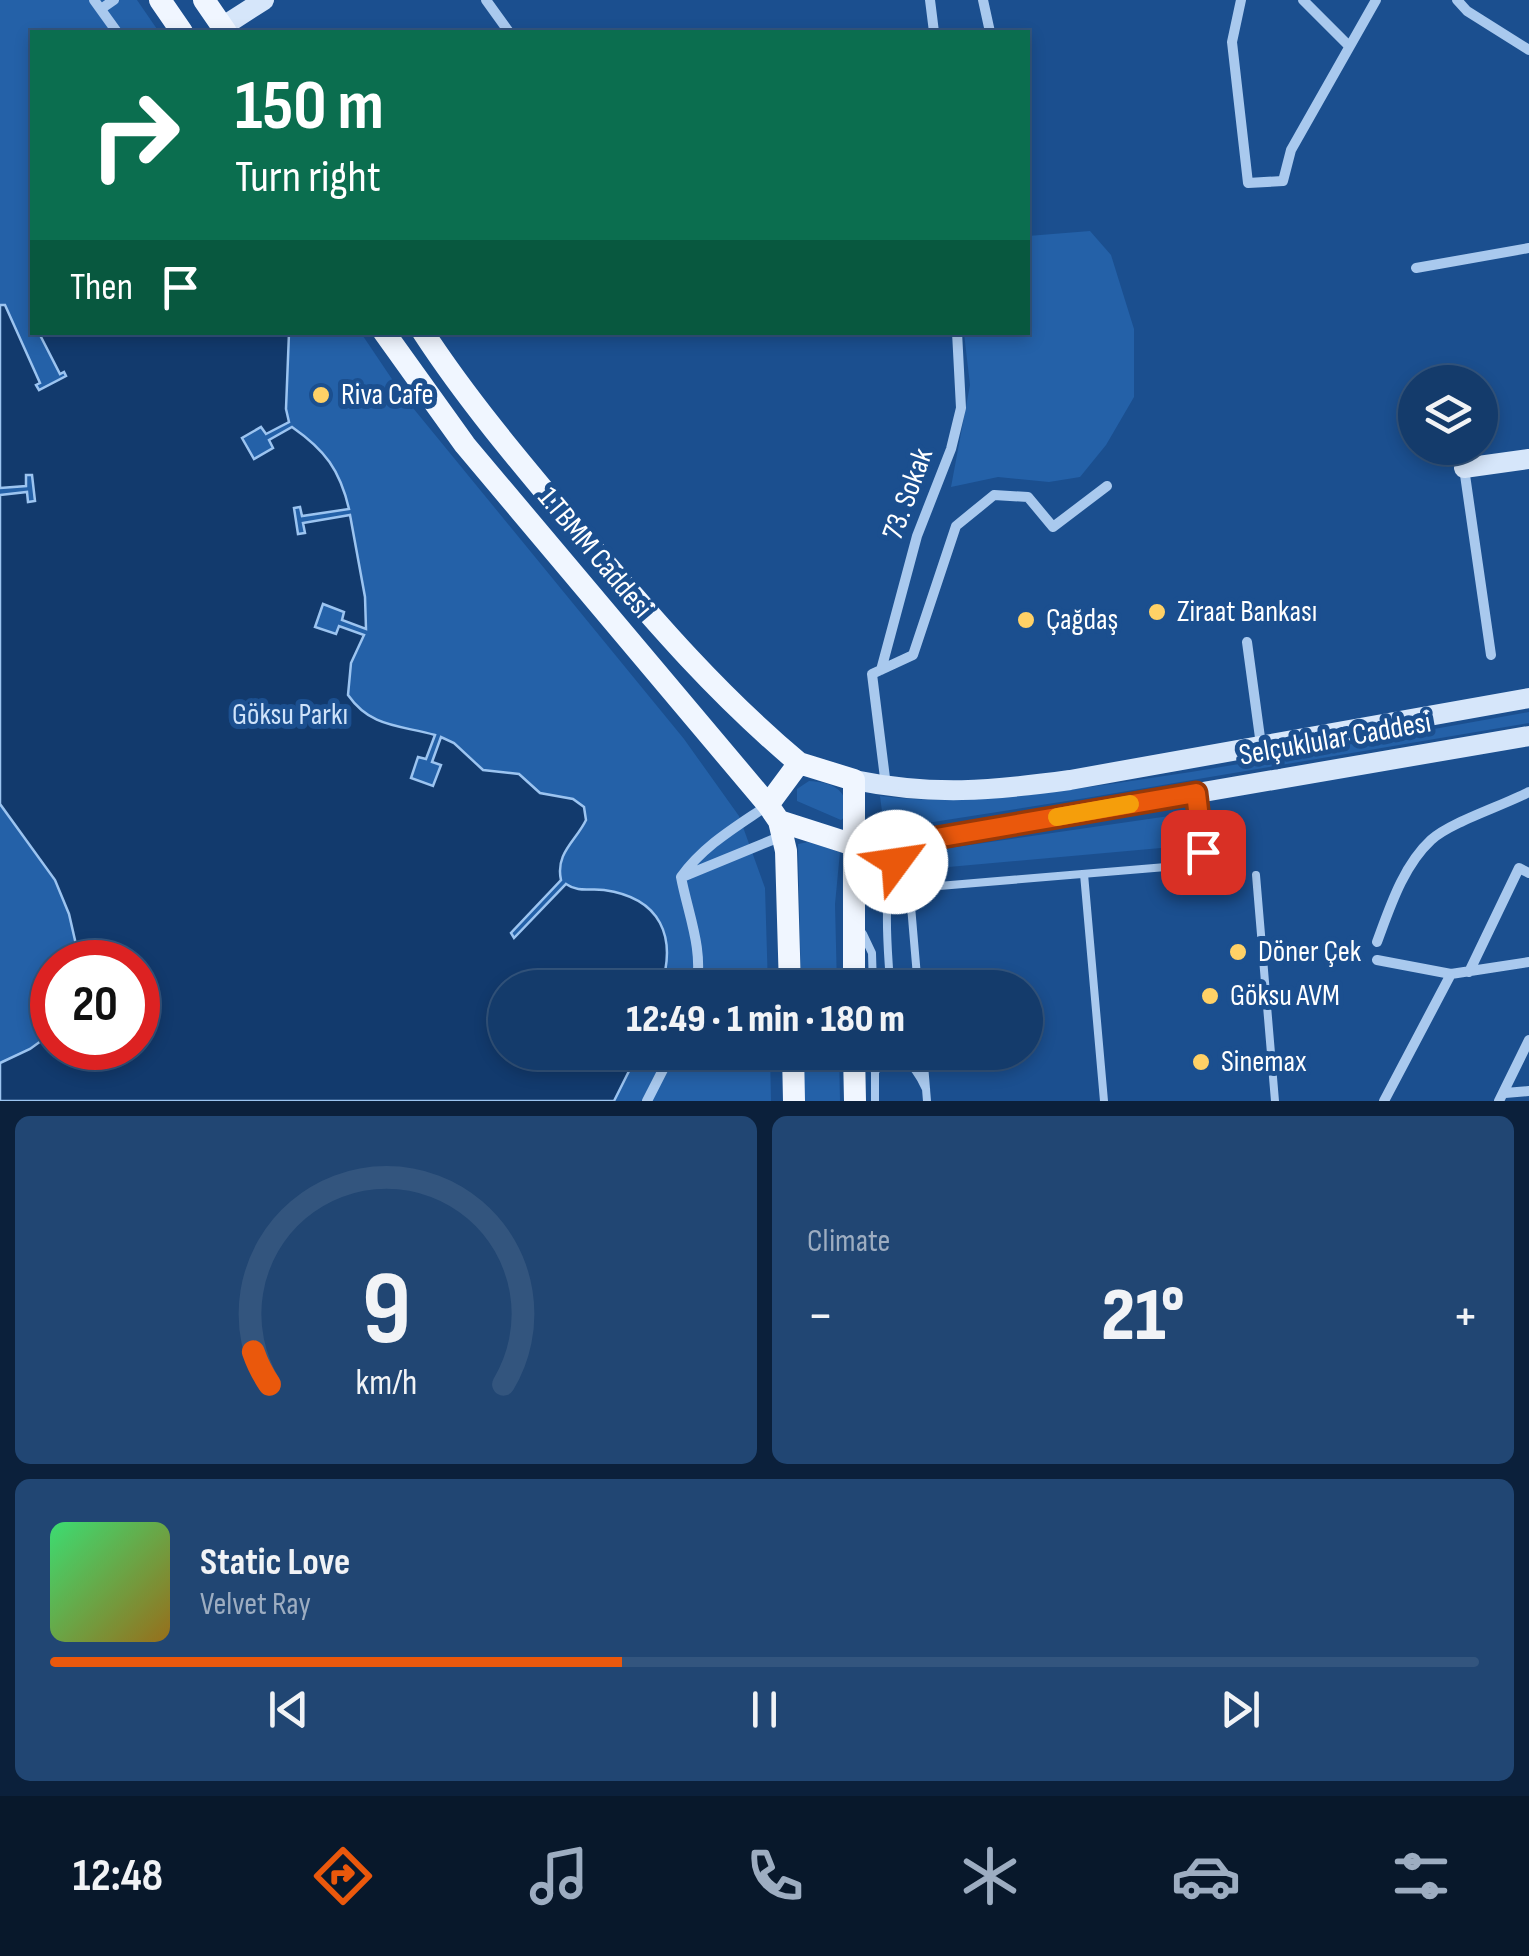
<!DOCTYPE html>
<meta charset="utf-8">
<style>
:root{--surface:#143b6b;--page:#214673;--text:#f1f3f6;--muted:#9dadc1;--line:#33557e;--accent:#ea580c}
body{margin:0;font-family:"Sofia Sans Condensed",sans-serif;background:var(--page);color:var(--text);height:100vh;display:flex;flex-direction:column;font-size:38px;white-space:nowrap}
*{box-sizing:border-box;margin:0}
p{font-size:32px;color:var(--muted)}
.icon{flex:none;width:55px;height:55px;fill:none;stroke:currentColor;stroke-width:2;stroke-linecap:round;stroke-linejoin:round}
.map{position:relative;height:1101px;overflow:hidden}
.sheet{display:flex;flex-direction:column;gap:15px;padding:15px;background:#0b203b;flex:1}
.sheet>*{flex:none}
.top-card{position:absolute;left:30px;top:30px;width:1000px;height:305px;border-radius:0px;box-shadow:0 5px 15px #0003,0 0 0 2px var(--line);background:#0b6e4f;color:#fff;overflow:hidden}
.buttons{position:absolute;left:1398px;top:365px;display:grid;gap:20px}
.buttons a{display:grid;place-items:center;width:100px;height:100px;border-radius:50%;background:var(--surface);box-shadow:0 5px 15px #0003,0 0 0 2px var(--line);font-size:50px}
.speed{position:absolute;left:30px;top:940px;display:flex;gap:20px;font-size:50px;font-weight:700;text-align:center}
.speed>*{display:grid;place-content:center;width:130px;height:130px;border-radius:50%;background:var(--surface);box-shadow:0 5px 15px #0003,0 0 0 2px var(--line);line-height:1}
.speed .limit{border:15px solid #d22;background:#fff;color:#111}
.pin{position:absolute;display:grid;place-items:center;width:85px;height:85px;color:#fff;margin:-42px;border-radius:20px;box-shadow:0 5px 15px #0006}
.me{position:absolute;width:110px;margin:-55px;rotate:59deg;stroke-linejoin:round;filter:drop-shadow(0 0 8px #0008)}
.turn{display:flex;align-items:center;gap:35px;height:210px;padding:0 40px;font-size:45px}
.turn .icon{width:130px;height:130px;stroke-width:2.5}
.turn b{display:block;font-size:70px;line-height:85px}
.then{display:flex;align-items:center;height:95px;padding:0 40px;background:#0003;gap:20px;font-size:38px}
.big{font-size:75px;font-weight:800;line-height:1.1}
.sheet .card{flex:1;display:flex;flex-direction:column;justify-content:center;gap:15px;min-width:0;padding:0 35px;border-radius:15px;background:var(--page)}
.sheet .dial{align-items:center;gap:0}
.dial svg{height:260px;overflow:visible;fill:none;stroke:var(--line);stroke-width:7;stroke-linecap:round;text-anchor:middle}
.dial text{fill:var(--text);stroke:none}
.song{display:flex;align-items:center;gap:30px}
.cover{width:120px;height:120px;border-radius:15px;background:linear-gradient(135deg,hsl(140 70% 55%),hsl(40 70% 35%))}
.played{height:10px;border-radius:5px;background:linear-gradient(90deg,var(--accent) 40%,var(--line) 40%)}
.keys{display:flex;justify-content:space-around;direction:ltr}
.heat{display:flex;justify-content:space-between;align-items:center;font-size:55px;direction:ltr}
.sheet .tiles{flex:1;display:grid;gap:15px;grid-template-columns:1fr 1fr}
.card:last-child{grid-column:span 2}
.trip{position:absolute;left:488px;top:970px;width:555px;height:100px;border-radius:50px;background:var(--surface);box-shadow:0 5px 15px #0003,0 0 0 2px var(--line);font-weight:800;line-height:100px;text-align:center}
.dock{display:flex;height:160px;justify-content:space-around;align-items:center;background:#08182b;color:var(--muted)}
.dock .icon{width:70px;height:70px}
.dock .current{color:var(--accent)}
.dock b{font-size:45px;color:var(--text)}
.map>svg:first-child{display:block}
.green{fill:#2461a8;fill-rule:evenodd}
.water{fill:#123a6d;stroke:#9cc4f0;stroke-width:2.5}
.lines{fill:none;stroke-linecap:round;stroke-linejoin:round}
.lane{stroke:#a9c9ee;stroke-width:8}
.street{stroke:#a9c9ee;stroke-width:10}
.secondary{stroke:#d6e6fa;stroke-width:20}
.primary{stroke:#f0f6ff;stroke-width:22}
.route-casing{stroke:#983908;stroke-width:25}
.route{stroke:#ea580c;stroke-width:18}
.slow{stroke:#f59e0b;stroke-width:18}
.poi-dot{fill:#ffd166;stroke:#1b4f8f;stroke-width:4}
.labels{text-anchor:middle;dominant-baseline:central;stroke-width:10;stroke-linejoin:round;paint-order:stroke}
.poi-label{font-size:30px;fill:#fff;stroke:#1b4f8f;text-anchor:start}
.street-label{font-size:30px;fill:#fff;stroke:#1b4f8f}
.park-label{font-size:30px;fill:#cfe3fa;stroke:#1b4f8f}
</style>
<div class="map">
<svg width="1529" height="1101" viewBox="0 0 1529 1101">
<rect width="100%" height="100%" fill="#1b4f8f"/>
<path class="green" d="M0,0H137L159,32H32V332L361,333L404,397L684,739L739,816L765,888L768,987L505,988V1052L770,1053L771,1101H0ZM52,962H138V1048H52Z
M1090,231L1111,255L1134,329V397L1106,445L1080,477L1049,482L998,477L951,487L970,385L964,333L1028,332V236Z
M1529,712V723L1086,798L914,825L884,827L880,796C965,807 1047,793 1131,781C1264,762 1396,735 1529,712Z
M809,781C832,782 848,789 847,815L841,820L797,801V789Z
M1190,813L1191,829L1172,847L926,869L924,862L933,851L949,848Z
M808,842L840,852L835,904L837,987H801L798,844Z
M802,1053H839L840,1101H804Z"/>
<path class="water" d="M0,305H5L40,383L36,385L39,390L66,376L64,372L60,374L39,333H289L286,409L289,422L266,434L261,427L242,438L254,459L273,448L269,440L292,427C325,450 340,470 349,509L302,516L300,507L294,508L298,534L305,533L303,523L350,515L365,597L366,629L342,620L344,612L323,604L315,627L336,634L339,626L364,635L351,663L348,695C371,728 400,725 435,735L426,759L418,757L411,778L433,786L441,765L432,762L441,737L454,743L483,770L519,774L540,793L573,799L584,807L586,820C576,841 555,853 561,880L511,933L514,938L566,884C579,893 589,888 604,890C661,898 677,937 661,987L505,988V1052L638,1053L614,1101H0V1063L30,1049L52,1033V1048H138V962H80L69,914L55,880L0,804V495L27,492L28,502L35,501L32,475H26V486L0,488Z"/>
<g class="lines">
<path class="lane" d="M1084,874L1104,1101
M1256,875L1275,1101
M863,934L872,953L873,988
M890,988C889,948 877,877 907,847
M918,988L911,906L916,894L927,887L1190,865L1198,862L1203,852L1196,793
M923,1052L927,1101
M875,1072C894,1037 916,1067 926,1089
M875,1101V1052"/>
<path class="street" d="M94,0L117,32
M486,0L509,32
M930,0L934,32
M983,0L990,32
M1241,0L1232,42L1248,183L1283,181L1291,150L1376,0
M1303,0L1349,46
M1457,0L1467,11L1529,50
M101,9L114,0
M1416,268L1529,248
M1464,468L1491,655
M1247,642L1261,745
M881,670L917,536L951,449L961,408L957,332
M886,786L872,674L913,655L956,526L994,495L1028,497L1053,527L1107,486
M681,877C704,845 736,827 768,805
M681,877C688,914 704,950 696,988
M682,877L782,836
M1377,942C1390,907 1403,866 1431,840C1451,822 1502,806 1529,792
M1377,960L1451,974
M1469,972L1519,868L1529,873
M1505,1093L1529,1091
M647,1101L672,1052
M1384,1101L1451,974L1529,962
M1499,1101L1529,1040"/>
<path class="secondary" d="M222,27L264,0
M1464,468L1529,459
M854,780C933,796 991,791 1070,780L1529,698
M854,845L913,842L1529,736"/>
<path class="primary" d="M160,0L182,32
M204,0L226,32
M384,332L465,445L768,805
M423,332C472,407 531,475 588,543C656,623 718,695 799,763
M799,763L854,780V845L779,821L768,805Z
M779,821L786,851L790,988
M854,988V845
M793,1052L794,1101
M854,1052L855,1101"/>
</g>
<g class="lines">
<g class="route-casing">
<path id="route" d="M896,862L913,842L1196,793L1203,852"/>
</g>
<use href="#route" class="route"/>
<path class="slow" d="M1057,817L1130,804"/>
</g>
<g class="poi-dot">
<circle cx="321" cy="395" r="10"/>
<circle cx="1157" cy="612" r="10"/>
<circle cx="1026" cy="620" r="10"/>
<circle cx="1238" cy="952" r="10"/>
<circle cx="1210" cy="996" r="10"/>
<circle cx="1201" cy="1062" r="10"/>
</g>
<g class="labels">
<g class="poi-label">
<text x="341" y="395">Riva Cafe</text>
<text x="1177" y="612">Ziraat Bankası</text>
<text x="1046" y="620">Çağdaş</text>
<text x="1258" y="952">Döner Çek</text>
<text x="1230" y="996">Göksu AVM</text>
<text x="1221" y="1062">Sinemax</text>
</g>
<g class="street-label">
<text transform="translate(908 494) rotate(-70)">73. Sokak</text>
<text transform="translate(595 553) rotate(50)">1.TBMM Caddesi</text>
<text transform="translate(1335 739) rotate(-10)">Selçuklular Caddesi</text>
</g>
<g class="park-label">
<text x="290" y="715">Göksu Parkı</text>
</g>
</g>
</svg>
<div class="buttons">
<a><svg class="icon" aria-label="layers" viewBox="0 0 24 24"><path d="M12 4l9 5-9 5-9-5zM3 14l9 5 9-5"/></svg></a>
</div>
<div class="speed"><div class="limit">20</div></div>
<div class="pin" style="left:1203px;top:852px;background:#d93025"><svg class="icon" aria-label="arrive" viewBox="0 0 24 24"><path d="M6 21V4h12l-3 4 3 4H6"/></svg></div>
<svg class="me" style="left:896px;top:862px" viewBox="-20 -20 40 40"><circle r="19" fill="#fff"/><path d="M0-13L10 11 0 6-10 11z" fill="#ea580c"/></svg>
<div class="trip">12:49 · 1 min · 180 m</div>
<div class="top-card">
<div class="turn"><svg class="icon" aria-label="right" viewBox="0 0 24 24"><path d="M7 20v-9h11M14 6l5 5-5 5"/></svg><div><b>150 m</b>Turn right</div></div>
<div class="then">Then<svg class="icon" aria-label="arrive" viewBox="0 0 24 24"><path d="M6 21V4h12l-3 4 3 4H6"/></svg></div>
</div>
</div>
<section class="sheet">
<div class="tiles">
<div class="card dial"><svg viewBox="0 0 100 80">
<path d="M14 69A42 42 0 1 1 86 69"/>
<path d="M14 69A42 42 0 0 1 9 59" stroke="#ea580c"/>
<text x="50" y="56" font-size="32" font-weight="700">9</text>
<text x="50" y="72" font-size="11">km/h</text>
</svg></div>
<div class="card"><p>Climate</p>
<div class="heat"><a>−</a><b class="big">21°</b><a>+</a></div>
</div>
<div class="card">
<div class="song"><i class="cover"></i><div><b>Static Love</b><p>Velvet Ray</p></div></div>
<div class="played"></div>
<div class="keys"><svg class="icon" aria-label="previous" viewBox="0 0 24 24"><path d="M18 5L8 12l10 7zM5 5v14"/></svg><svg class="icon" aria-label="pause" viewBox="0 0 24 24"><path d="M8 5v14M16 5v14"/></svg><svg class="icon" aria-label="next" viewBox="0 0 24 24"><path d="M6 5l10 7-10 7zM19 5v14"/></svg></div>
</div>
</div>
</section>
<nav class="dock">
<b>12:48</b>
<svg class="icon current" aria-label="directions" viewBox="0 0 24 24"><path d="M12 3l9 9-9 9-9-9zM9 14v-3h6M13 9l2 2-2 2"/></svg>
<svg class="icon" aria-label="music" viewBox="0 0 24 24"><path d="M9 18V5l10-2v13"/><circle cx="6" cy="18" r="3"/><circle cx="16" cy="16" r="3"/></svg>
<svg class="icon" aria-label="phone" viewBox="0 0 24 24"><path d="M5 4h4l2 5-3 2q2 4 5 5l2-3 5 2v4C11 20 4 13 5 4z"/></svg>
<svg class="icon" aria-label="climate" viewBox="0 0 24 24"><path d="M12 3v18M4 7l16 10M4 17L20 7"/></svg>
<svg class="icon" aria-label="car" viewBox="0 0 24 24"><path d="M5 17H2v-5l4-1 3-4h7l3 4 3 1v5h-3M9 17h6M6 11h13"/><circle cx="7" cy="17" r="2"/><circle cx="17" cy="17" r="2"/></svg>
<svg class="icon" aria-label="filters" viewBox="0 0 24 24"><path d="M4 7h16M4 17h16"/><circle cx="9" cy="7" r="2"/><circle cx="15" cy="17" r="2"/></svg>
</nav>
